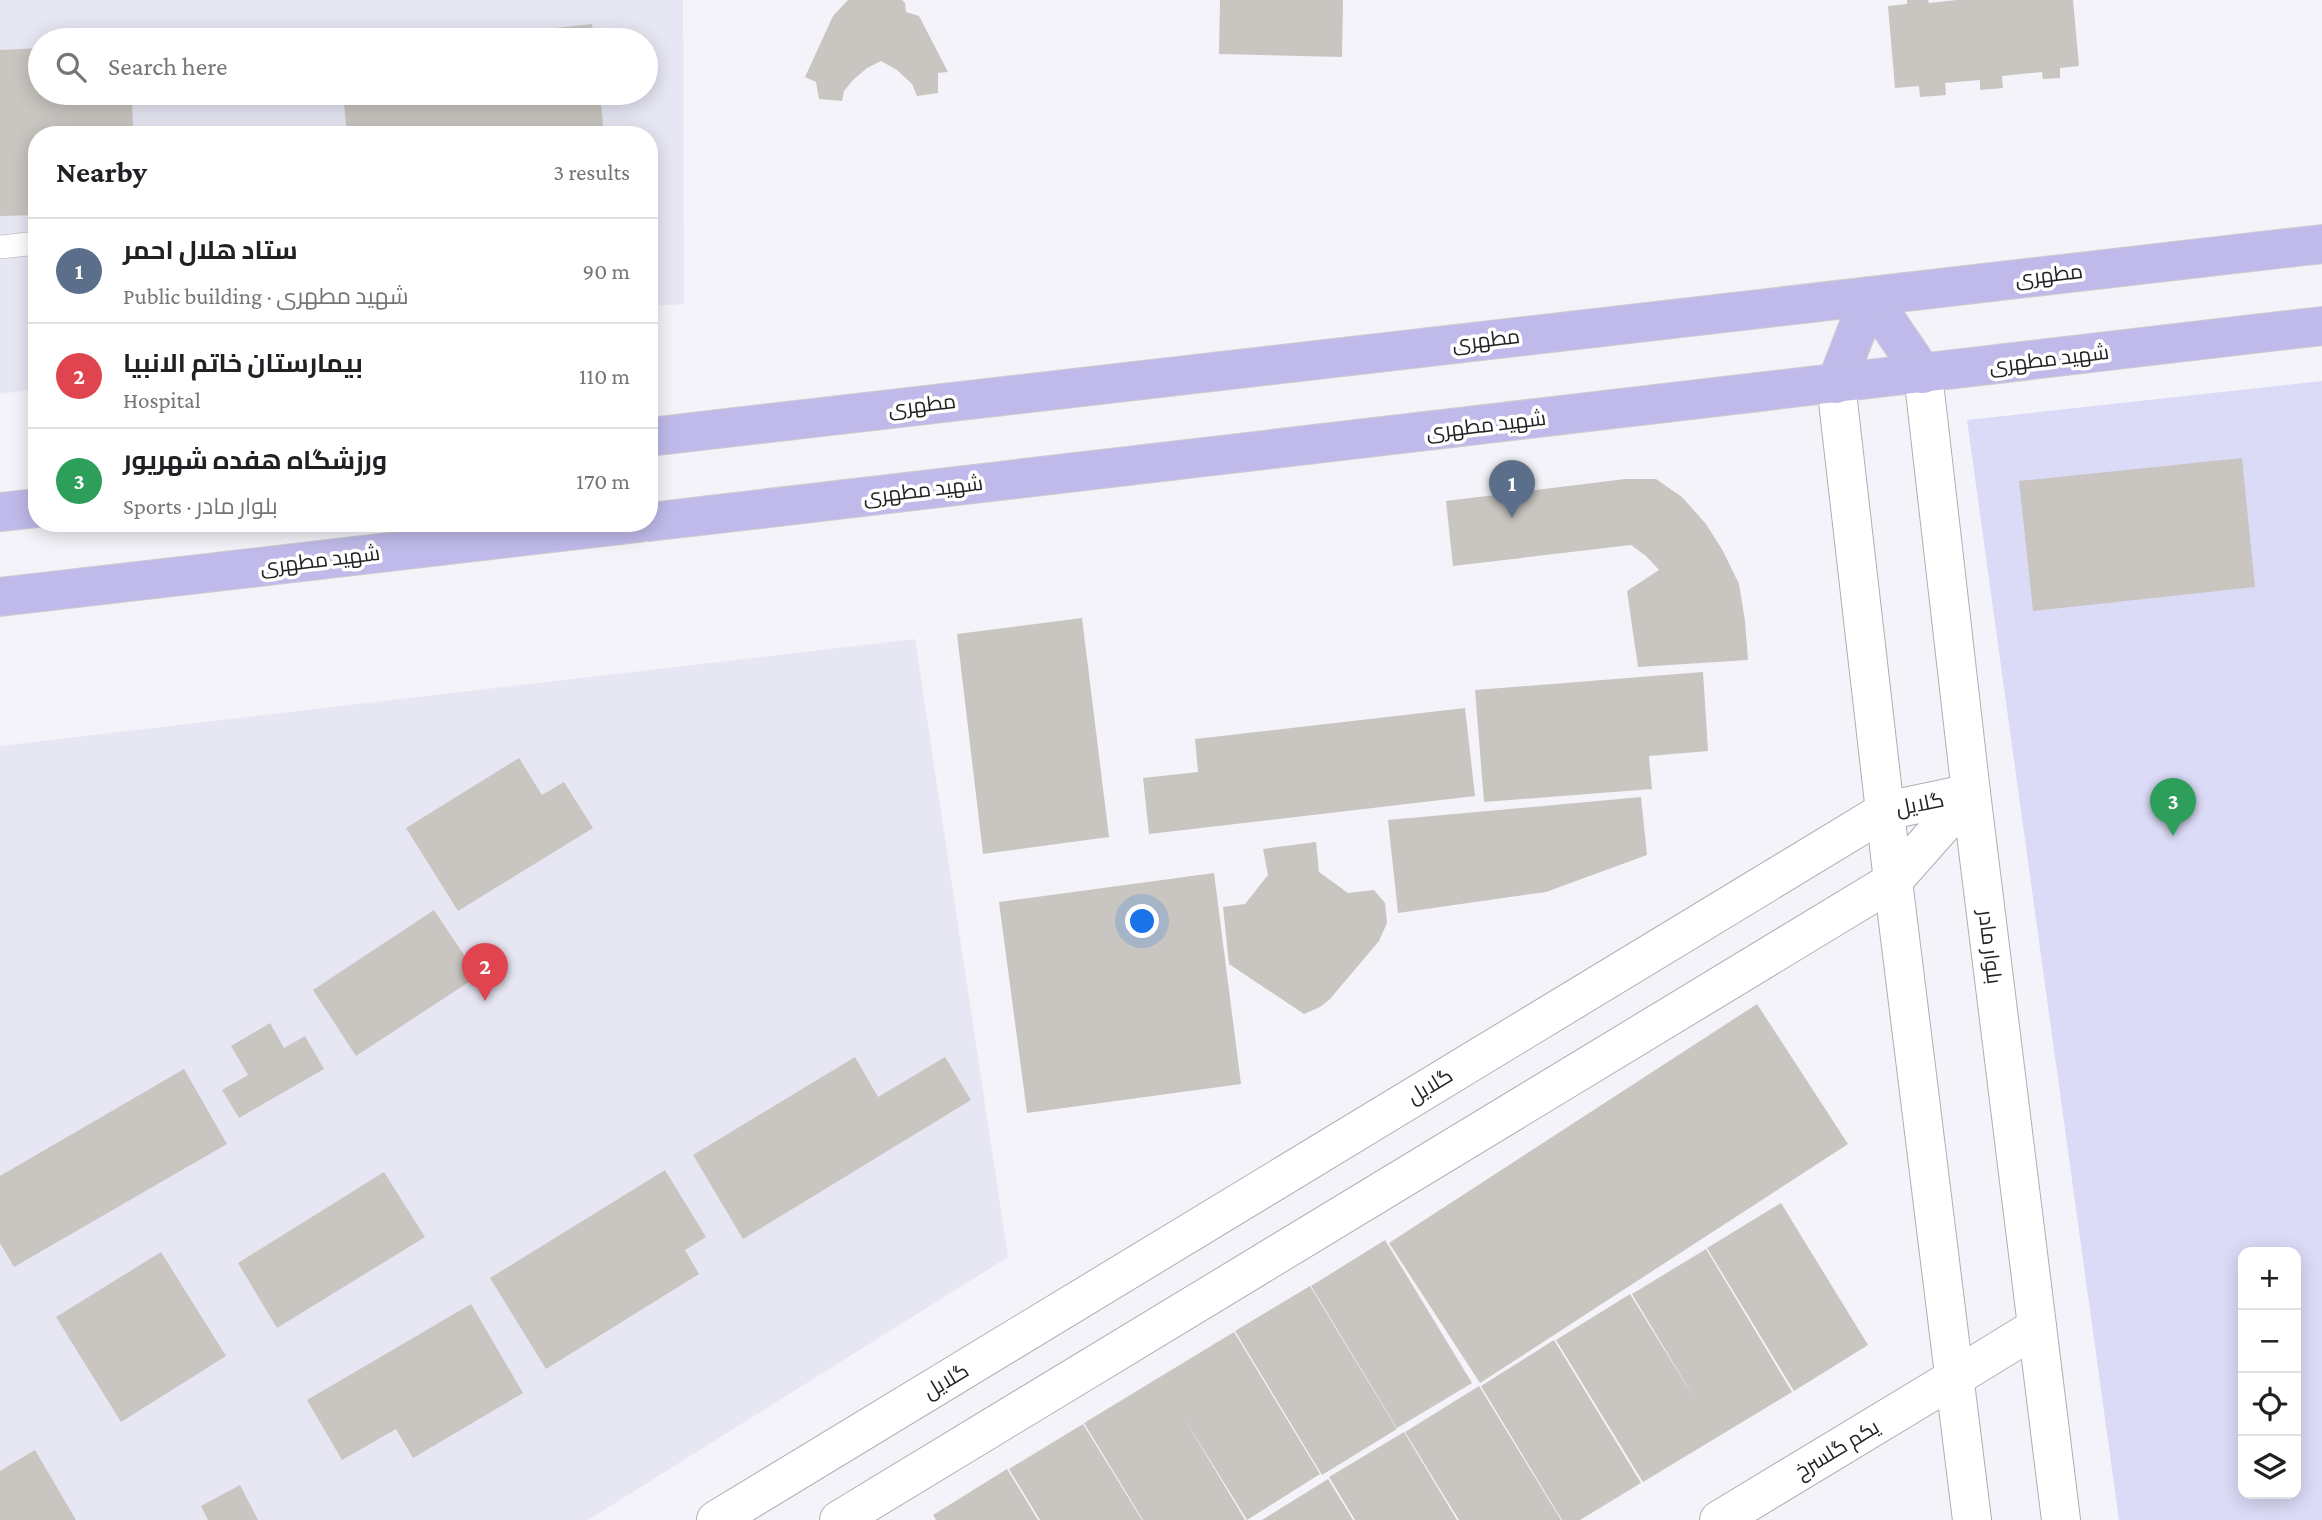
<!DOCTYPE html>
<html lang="en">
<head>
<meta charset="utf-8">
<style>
  body { margin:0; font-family:"Crimson Pro",Cairo,serif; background:#f2f2f2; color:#202124 }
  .controls { position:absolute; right:21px; bottom:21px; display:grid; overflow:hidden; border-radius:14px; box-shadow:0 4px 18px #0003 }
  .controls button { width:63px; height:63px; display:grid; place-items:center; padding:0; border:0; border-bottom:2px solid #e0e0e0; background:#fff; color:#202124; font:35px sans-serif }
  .you { position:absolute; left:1143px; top:922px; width:24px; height:24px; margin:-18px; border:5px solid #fff; border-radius:50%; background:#1a73e8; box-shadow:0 0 0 10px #1a73e833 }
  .badge { display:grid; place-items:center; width:46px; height:46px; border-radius:50%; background:#111827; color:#fff; font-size:23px; font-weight:700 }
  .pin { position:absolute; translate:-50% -58px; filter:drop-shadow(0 2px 4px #0008) }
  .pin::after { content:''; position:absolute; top:37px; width:24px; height:21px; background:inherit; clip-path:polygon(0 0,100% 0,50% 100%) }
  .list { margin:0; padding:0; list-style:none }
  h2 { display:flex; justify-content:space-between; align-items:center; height:91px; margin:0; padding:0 28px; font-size:30px }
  h2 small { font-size:23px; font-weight:400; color:#757577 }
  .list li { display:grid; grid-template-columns:46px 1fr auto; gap:21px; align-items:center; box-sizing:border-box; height:105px; padding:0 28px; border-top:2px solid #e0e0e0 }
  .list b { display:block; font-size:26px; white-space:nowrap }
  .list p { margin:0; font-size:23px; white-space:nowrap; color:#757577 }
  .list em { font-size:23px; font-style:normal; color:#757577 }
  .icon { flex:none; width:38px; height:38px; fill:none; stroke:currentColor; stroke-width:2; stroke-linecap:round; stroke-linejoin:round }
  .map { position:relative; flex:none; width:2322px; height:1520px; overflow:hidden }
  .search { position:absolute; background:#fff; box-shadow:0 4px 18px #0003; left:28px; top:28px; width:630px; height:77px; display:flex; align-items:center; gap:18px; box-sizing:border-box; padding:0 24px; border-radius:38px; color:#757577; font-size:26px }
  .panel { position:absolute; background:#fff; box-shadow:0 4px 18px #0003; left:28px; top:126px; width:630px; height:406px; border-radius:28px }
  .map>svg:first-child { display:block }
  .built { fill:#e7e7f4; fill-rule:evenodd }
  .green { fill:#dcdbf7; fill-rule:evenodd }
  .building { fill:#c9c5c0 }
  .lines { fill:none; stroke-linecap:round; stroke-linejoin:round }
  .service-casing { stroke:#aeaeb3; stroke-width:24 }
  .minor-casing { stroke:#aeaeb3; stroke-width:40 }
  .tertiary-casing { stroke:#aeaeb3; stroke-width:40 }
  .primary-casing { stroke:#cececf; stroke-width:40 }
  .service { stroke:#fff; stroke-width:23 }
  .minor { stroke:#fff; stroke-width:38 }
  .tertiary { stroke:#fff; stroke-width:38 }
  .primary { stroke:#bfbae9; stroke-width:38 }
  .labels { text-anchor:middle; stroke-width:7; stroke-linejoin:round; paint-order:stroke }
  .street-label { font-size:21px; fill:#222224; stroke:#fff }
</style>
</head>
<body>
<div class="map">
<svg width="2322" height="1520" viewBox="0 0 2322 1520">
  <rect width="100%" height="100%" fill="#f3f3f9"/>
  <!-- built -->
  <g class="built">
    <path d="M0,0H683L684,304L649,306V135H37V389L0,394ZM40,40H646V93H40Z"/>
    <polygon points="915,639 1008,1257 588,1520 0,1520 0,746"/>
  </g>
  <!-- green -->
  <path class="green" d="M2322,381V1520H2119L1967,420ZM2243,1252H2296V1494H2243Z"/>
  <!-- building -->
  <g class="building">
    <polygon points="848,0 902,0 905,3 906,12 919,16 948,72 938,73 938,93 917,96 912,84 897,70 881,61 867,68 852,81 844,91 842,101 819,99 816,82 805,77 833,16"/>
    <polygon points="1220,0 1343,0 1342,57 1219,54"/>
    <polygon points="1907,0 1928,0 1929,3 1957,0 2073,0 2079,66 2060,68 2060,78 2043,79 2042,72 2002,76 2003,88 1980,90 1980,80 1945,83 1946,95 1920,97 1919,86 1895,88 1888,6 1907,4"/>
    <polygon points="592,24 594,40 466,40 465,38"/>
    <polygon points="40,48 40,93 132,93 133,135 37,135 37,215 0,216 0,50"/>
    <polygon points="343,93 600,93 604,135 347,135"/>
    <polygon points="2242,458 2255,587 2033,611 2019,481"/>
    <polygon points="1625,479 1656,479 1682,497 1706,524 1723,551 1739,584 1745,621 1748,660 1638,667 1627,591 1659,570 1646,556 1631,545 1453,566 1446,501"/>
    <polygon points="1082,618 1109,837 983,854 957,634"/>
    <polygon points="1703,672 1708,751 1649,756 1652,789 1484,802 1475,690"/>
    <polygon points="1465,708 1475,796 1149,834 1143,778 1198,772 1195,739"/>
    <polygon points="519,758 542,795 564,782 593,828 458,911 406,828"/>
    <polygon points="1641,797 1647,855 1546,892 1398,913 1388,820"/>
    <polygon points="1316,842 1319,872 1348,893 1374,890 1385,903 1387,923 1379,941 1330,999 1320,1007 1304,1014 1229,964 1223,907 1245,904 1268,875 1263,849"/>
    <polygon points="1214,873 1241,1084 1027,1113 999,902"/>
    <polygon points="434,910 478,976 356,1056 313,990"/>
    <polygon points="1757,1004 1848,1144 1480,1383 1389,1243"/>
    <polygon points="270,1023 284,1048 305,1036 324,1069 239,1118 222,1090 248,1075 231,1046"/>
    <polygon points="855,1057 878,1097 945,1057 971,1100 743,1239 693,1155"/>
    <polygon points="184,1069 227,1144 14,1267 0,1243 0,1176"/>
    <polygon points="665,1170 706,1237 685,1250 699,1274 546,1369 490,1278"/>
    <polygon points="384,1172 425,1237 277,1328 238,1263"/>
    <polygon points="1781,1203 1868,1345 1794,1391 1707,1248"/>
    <polygon points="1385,1240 1472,1383 1397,1428 1311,1286"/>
    <polygon points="1706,1249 1792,1392 1643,1482 1556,1340 1630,1294 1696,1401 1632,1294"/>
    <polygon points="161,1252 226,1356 121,1422 56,1317"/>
    <polygon points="1310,1286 1397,1429 1322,1475 1235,1331"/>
    <polygon points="471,1304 523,1393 413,1458 396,1429 342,1460 307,1400"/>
    <polygon points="1234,1332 1320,1474 1247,1520 1181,1413 1245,1520 1143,1520 1084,1423"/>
    <polygon points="1554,1340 1641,1483 1580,1520 1562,1520 1481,1386"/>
    <polygon points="1479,1386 1561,1520 1459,1520 1405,1432"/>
    <polygon points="1083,1424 1142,1520 1040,1520 1009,1469"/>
    <polygon points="1404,1432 1457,1520 1355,1520 1329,1477"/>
    <polygon points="35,1450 76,1520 0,1520 0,1471"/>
    <polygon points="1007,1469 1038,1520 936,1520 933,1515"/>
    <polygon points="1328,1479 1353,1520 1262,1520"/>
    <polygon points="240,1485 258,1520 208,1520 201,1506"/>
  </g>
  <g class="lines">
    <!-- service casing -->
    <g class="service-casing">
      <polyline id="service" points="0,247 37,243"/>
    </g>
    <!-- minor casing -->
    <g class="minor-casing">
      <polyline id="minor" points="1719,1520 1954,1378"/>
    </g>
    <!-- tertiary casing -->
    <g class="tertiary-casing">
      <g id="tertiary">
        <polyline points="1923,374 1971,793 2061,1520"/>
        <polyline points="1836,384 1893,881 1972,1520"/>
        <polyline points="1954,1378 2037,1327"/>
        <polyline points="716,1520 1885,811 1971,793"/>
        <polyline points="839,1520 1893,881 1971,793"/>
      </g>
    </g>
    <!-- primary casing -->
    <g class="primary-casing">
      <g id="primary">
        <polyline points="1836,384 1870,296 1923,374"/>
        <polyline points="649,437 2322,244"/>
        <polyline points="0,512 37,508"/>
        <polyline points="649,522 2322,326"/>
        <polyline points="0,597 639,523"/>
      </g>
    </g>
    <!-- service -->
    <use href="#service" class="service"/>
    <!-- minor -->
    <use href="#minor" class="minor"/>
    <!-- tertiary -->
    <use href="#tertiary" class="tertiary"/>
    <!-- primary -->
    <use href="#primary" class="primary"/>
  </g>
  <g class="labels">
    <!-- street labels -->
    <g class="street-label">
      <text transform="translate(2049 275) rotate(-7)" y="7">مطهری</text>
      <text transform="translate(1486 340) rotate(-7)" y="7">مطهری</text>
      <text transform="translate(2049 359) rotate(-7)" y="7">شهید مطهری</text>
      <text transform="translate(922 405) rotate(-7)" y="7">مطهری</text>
      <text transform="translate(1486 425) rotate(-7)" y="7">شهید مطهری</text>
      <text transform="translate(923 490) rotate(-7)" y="7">شهید مطهری</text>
      <text transform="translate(320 560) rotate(-7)" y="7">شهید مطهری</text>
      <text transform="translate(1920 804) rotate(-11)" y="7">گلایل</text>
      <text transform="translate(1990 947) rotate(83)" y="7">بلوار مادر</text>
      <text transform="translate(1430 1086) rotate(-31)" y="7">گلایل</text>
      <text transform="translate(946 1381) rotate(-31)" y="7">گلایل</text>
      <text transform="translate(1837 1449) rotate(-31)" y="7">یکم گلسرخ</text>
    </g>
  </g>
</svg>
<div class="controls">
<button>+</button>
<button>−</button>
<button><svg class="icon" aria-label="locate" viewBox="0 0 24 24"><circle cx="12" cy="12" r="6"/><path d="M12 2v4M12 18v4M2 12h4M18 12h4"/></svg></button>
<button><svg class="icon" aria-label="layers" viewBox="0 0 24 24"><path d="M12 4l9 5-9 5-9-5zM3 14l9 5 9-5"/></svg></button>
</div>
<div class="you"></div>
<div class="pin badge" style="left:1512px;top:518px;background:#5c6f8a">1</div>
<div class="pin badge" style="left:485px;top:1001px;background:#e0444e">2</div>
<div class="pin badge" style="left:2173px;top:836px;background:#2e9e5b">3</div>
<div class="search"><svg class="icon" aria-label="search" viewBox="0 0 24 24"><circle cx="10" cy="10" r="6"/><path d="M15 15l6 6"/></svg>Search here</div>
<section class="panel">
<h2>Nearby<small>3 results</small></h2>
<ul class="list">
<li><span class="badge" style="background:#5c6f8a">1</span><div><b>ستاد هلال احمر</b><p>Public building · شهید مطهری</p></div><em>90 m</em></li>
<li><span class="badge" style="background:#e0444e">2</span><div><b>بیمارستان خاتم الانبیا</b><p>Hospital</p></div><em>110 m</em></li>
<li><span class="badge" style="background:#2e9e5b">3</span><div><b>ورزشگاه هفده شهریور</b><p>Sports · بلوار مادر</p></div><em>170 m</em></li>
</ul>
</section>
</div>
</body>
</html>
